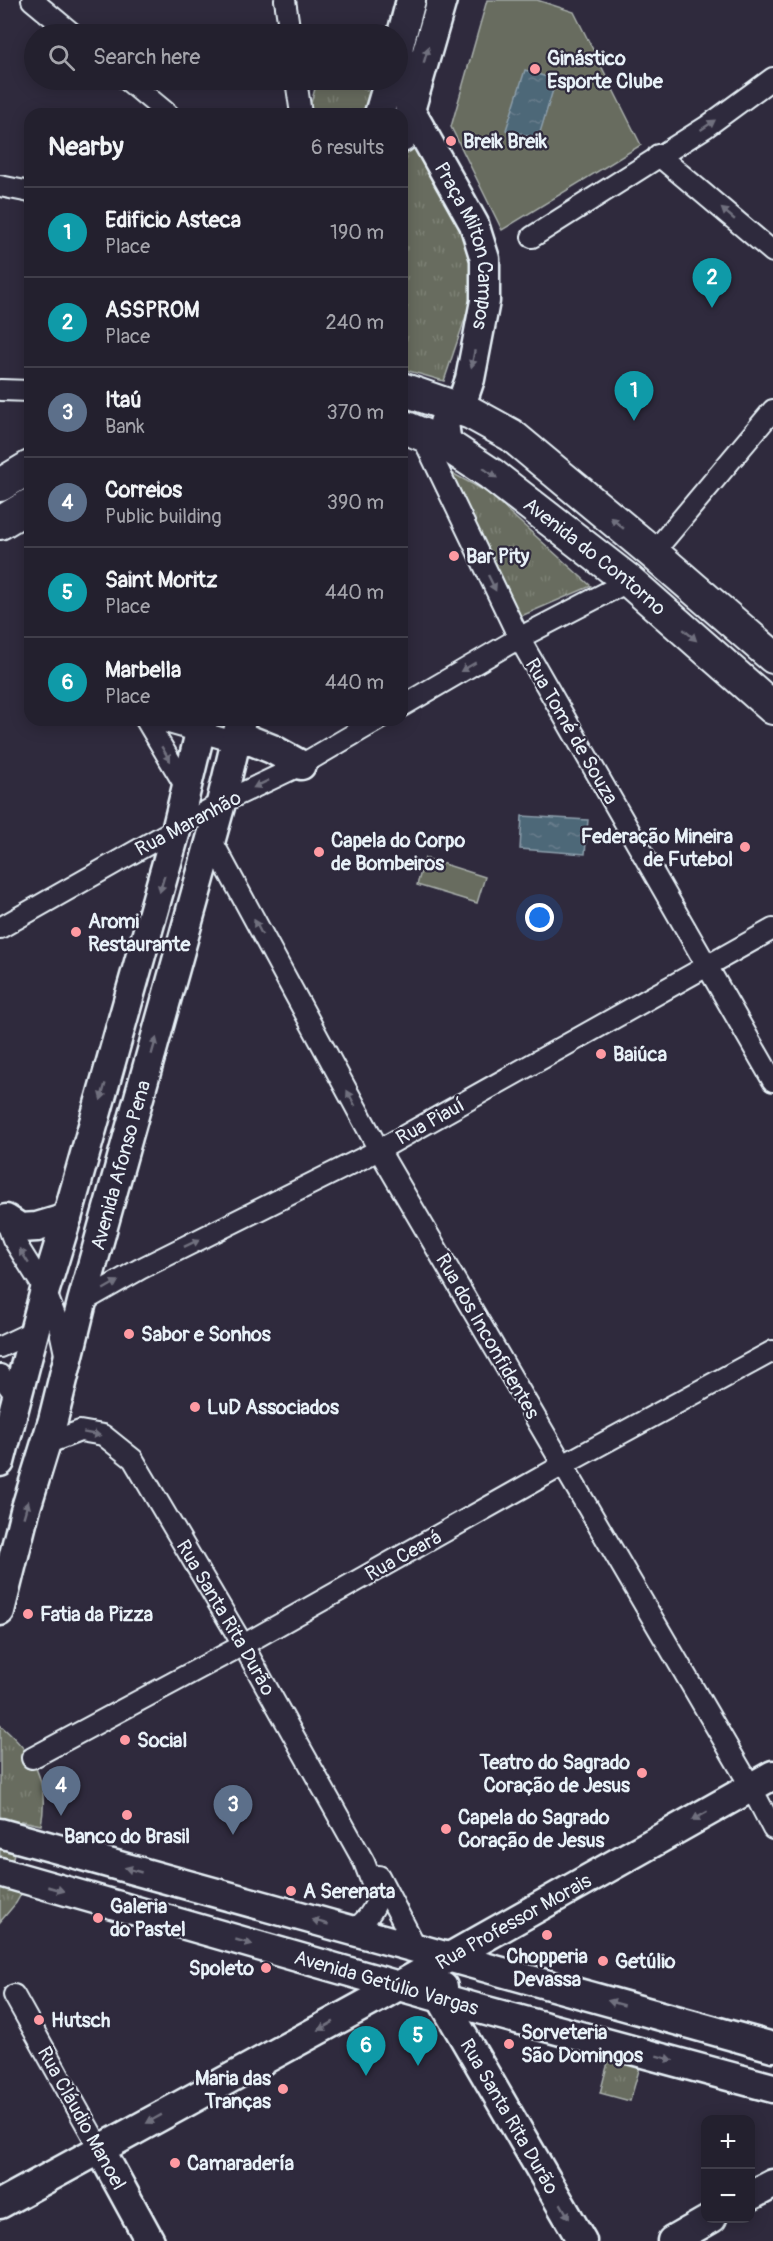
<!DOCTYPE html>
<html lang="en">
<head>
<meta charset="utf-8">
<style>
  body { margin:0; font-family:Pangolin,sans-serif; background:#2b2836; color:#f1f3f6 }
  .controls { position:absolute; right:18px; bottom:18px; display:grid; overflow:hidden; border-radius:12px; box-shadow:0 3px 15px #0003 }
  .controls button { width:54px; height:54px; display:grid; place-items:center; padding:0; border:0; border-bottom:2px solid #403e4a; background:#23202e; color:#f1f3f6; font:30px sans-serif }
  .you { position:absolute; left:540px; top:918px; width:21px; height:21px; margin:-15px; border:4px solid #fff; border-radius:50%; background:#1a73e8; box-shadow:0 0 0 9px #1a73e833 }
  .badge { display:grid; place-items:center; width:39px; height:39px; border-radius:50%; background:#ff9aa2; color:#fff; font-size:20px; font-weight:700 }
  .pin { position:absolute; translate:-50% -50px; filter:drop-shadow(0 2px 3px #0008) }
  .pin::after { content:''; position:absolute; top:32px; width:21px; height:18px; background:inherit; clip-path:polygon(0 0,100% 0,50% 100%) }
  .list { margin:0; padding:0; list-style:none }
  h2 { display:flex; justify-content:space-between; align-items:center; height:78px; margin:0; padding:0 24px; font-size:26px }
  h2 small { font-size:20px; font-weight:400; color:#a3a3aa }
  .list li { display:grid; grid-template-columns:39px 1fr auto; gap:18px; align-items:center; box-sizing:border-box; height:90px; padding:0 24px; border-top:2px solid #403e4a }
  .list b { display:block; font-size:22px; white-space:nowrap }
  .list p { margin:0; font-size:20px; white-space:nowrap; color:#a3a3aa }
  .list em { font-size:20px; font-style:normal; color:#a3a3aa }
  .icon { flex:none; width:33px; height:33px; fill:none; stroke:currentColor; stroke-width:2; stroke-linecap:round; stroke-linejoin:round }
  .map { position:relative; flex:none; width:773px; height:2241px; overflow:hidden }
  .search { position:absolute; background:#23202e; box-shadow:0 3px 15px #0003; left:24px; top:24px; width:384px; height:66px; display:flex; align-items:center; gap:15px; box-sizing:border-box; padding:0 21px; border-radius:33px; color:#a3a3aa; font-size:22px }
  .panel { position:absolute; background:#23202e; box-shadow:0 3px 15px #0003; left:24px; top:108px; width:384px; height:618px; border-radius:18px }
  .map>svg:first-child { display:block }
  .grass { fill:url(#grass-tufts); stroke:#a8aeab; stroke-width:1.5 }
  .garden { fill:#676c5e; stroke:#a8aeab; stroke-width:1.5 }
  .water { fill:url(#water-ripples); stroke:#8c9eab; stroke-width:1.5 }
  .lines { fill:none; stroke-linecap:round; stroke-linejoin:round }
  .street-casing { stroke:#e8f1f8; stroke-width:24 }
  .secondary-casing { stroke:#e8f1f8; stroke-width:33 }
  .primary-casing { stroke:#e8f1f8; stroke-width:36 }
  .street { stroke:#2f2a3d; stroke-width:20 }
  .secondary { stroke:#2f2a3d; stroke-width:28 }
  .primary { stroke:#2f2a3d; stroke-width:32 }
  .oneway { fill:#70707e }
  .poi-dot { fill:#ff9aa2; stroke:#2f2a3d; stroke-width:2 }
  .labels { text-anchor:middle; stroke-width:4.5; stroke-linejoin:round; paint-order:stroke }
  .poi-label { font-size:20px; font-weight:bold; fill:#e8f1f8; stroke:#2f2a3d; text-anchor:start }
  .street-label { font-size:20px; fill:#e8f1f8; stroke:#2f2a3d }
</style>
</head>
<body>
<div class="map">
<svg width="773" height="2241" viewBox="0 0 773 2241">
  <defs>
    <pattern id="grass-tufts" width="24" height="20" patternUnits="userSpaceOnUse" patternTransform="scale(1.5)"><rect width="24" height="20" fill="#676c5e"/><path d="M3 7l-1-3M5 7V3M7 7l1-3M15 17l-1-3M17 17v-4M19 17l1-3" fill="none" stroke="#7d8176"/></pattern>
    <pattern id="water-ripples" width="26" height="14" patternUnits="userSpaceOnUse" patternTransform="scale(1.5)"><rect width="26" height="14" fill="#4e6778"/><path d="M2 4q2-2 4 0t4 0M15 11q2-2 4 0t4 0" fill="none" stroke="#687d8c"/></pattern>
  </defs>
  <rect width="100%" height="100%" fill="#2f2a3d"/>
  <filter id="ink" filterUnits="userSpaceOnUse"><feTurbulence type="fractalNoise" baseFrequency=".0167" numOctaves="2"/><feDisplacementMap in="SourceGraphic" scale="12" xChannelSelector="R" yChannelSelector="G"/><feConvolveMatrix kernelMatrix="1 2 1 2 8 2 1 2 1" color-interpolation-filters="sRGB"/></filter>
  <g filter="url(#ink)">
    <!-- grass -->
    <g class="grass">
      <polygon points="398,80 473,257 473,295 444,381 402,369 402,114 308,114 316,85 354,85 375,93"/>
      <polygon points="441,467 487,492 591,586 519,617"/>
      <path d="M0,1725C33,1753 50,1780 41,1825L21,1821L12,1862L24,1889L16,1903L0,1922Z"/>
      <polygon points="611,2051 642,2060 630,2101 600,2093"/>
    </g>
    <!-- garden -->
    <g class="garden">
      <polygon points="487,0 537,0 574,12 641,145 502,230 451,127"/>
      <polygon points="425,858 485,877 477,903 417,885"/>
    </g>
    <!-- water -->
    <g class="water">
      <polygon points="525,70 556,80 538,139 506,130"/>
      <polygon points="522,816 588,820 585,854 520,849"/>
    </g>
    <g class="lines">
      <!-- street casing -->
      <g class="street-casing">
        <g id="street">
          <polyline points="32,0 73,34"/>
          <polyline points="285,0 290,34"/>
          <polyline points="127,80 168,114"/>
          <polyline points="296,80 301,114"/>
          <polyline points="658,155 773,252"/>
          <polyline points="0,186 30,192"/>
          <polyline points="532,237 706,127 773,78"/>
          <polyline points="0,390 30,391"/>
          <polyline points="422,436 519,638 773,1081"/>
          <polyline points="653,553 773,410"/>
          <polyline points="402,706 519,638 629,581"/>
          <polyline points="146,720 187,789"/>
          <polyline points="158,720 235,742"/>
          <polyline points="211,839 379,1150 751,1787 773,1829"/>
          <polyline points="0,928 221,803 301,765 378,720"/>
          <polyline points="5,1218 13,1239 45,1290 59,1326 65,1354"/>
          <polyline points="82,1302 140,1269 379,1150 773,929"/>
          <polyline points="0,1347 36,1330"/>
          <polyline points="0,1375 17,1397"/>
          <path id="s1" d="M46,1444L80,1431L103,1435L133,1459L243,1645L364,1862L372,1883L379,1896C373,1912 366,1921 352,1931"/>
          <polyline points="32,1758 243,1645 563,1465 773,1351"/>
          <polyline points="379,1876 417,1949"/>
          <polyline points="14,1995 100,2149"/>
        </g>
      </g>
      <!-- secondary casing -->
      <g class="secondary-casing">
        <g id="secondary">
          <path id="s2" d="M398,48L410,110L474,224L485,259V301L470,379L460,408L446,418L444,423L447,445"/>
          <polyline points="398,49 411,0"/>
          <polyline points="379,114 389,80"/>
          <polyline points="402,138 442,0"/>
          <polyline points="237,735 272,749 301,765"/>
          <polyline points="6,1219 20,1228 37,1227 67,1218"/>
          <polyline points="0,1462 45,1290 67,1218 177,827 203,720"/>
          <path id="s3" d="M0,1611L25,1511L53,1420L82,1302L221,803L241,720"/>
          <polyline points="0,1833 773,2047"/>
          <path id="s4" d="M0,1872L483,2010L773,2088"/>
          <path id="s5" d="M443,1987L441,1998L582,2241"/>
          <polyline points="100,2149 150,2241"/>
          <polyline points="750,2196 773,2184"/>
          <path id="s6" d="M0,2204L377,1998L773,1775"/>
          <polyline points="672,2241 712,2218"/>
        </g>
      </g>
      <!-- primary casing -->
      <g class="primary-casing">
        <g id="primary">
          <polyline points="402,389 471,413 511,435 653,553 773,657"/>
          <path id="s7" d="M402,426L447,445L491,474L629,581L773,708"/>
          <polyline points="0,485 30,467"/>
          <polyline points="0,523 30,505"/>
        </g>
      </g>
      <!-- street -->
      <use href="#street" class="street"/>
      <!-- secondary -->
      <use href="#secondary" class="secondary"/>
      <!-- primary -->
      <use href="#primary" class="primary"/>
    </g>
    <!-- one-way arrows -->
    <defs><path id="oneway-solid" d="M-6-.8H1V-3.2L6.5 0L1 3.2V.8H-6Z" transform="scale(1.5)"/></defs>
    <g class="oneway">
      <use href="#oneway-solid" transform="translate(426 55) rotate(-74)"/>
      <use href="#oneway-solid" transform="translate(708 125) rotate(-34)"/>
      <use href="#oneway-solid" transform="translate(728 214) rotate(-140)"/>
      <use href="#oneway-solid" transform="translate(473 359) rotate(101)"/>
      <use href="#oneway-solid" transform="translate(490 473) rotate(35)"/>
      <use href="#oneway-solid" transform="translate(617 523) rotate(-140)"/>
      <use href="#oneway-solid" transform="translate(492 583) rotate(64)"/>
      <use href="#oneway-solid" transform="translate(690 635) rotate(41)"/>
      <use href="#oneway-solid" transform="translate(468 667) rotate(150)"/>
      <use href="#oneway-solid" transform="translate(166 754) rotate(59)"/>
      <use href="#oneway-solid" transform="translate(261 784) rotate(154)"/>
      <use href="#oneway-solid" transform="translate(162 884) rotate(106)"/>
      <use href="#oneway-solid" transform="translate(258 927) rotate(-118)"/>
      <use href="#oneway-solid" transform="translate(154 1046) rotate(-74)"/>
      <use href="#oneway-solid" transform="translate(103 1092) rotate(106)"/>
      <use href="#oneway-solid" transform="translate(351 1098) rotate(-118)"/>
      <use href="#oneway-solid" transform="translate(192 1243) rotate(-26)"/>
      <use href="#oneway-solid" transform="translate(24 1256) rotate(-122)"/>
      <use href="#oneway-solid" transform="translate(111 1285) rotate(-30)"/>
      <use href="#oneway-solid" transform="translate(92 1434) rotate(10)"/>
      <use href="#oneway-solid" transform="translate(26 1509) rotate(-74)"/>
      <use href="#oneway-solid" transform="translate(700 1816) rotate(151)"/>
      <use href="#oneway-solid" transform="translate(133 1870) rotate(-164)"/>
      <use href="#oneway-solid" transform="translate(56 1889) rotate(16)"/>
      <use href="#oneway-solid" transform="translate(320 1922) rotate(-164)"/>
      <use href="#oneway-solid" transform="translate(244 1942) rotate(16)"/>
      <use href="#oneway-solid" transform="translate(616 2003) rotate(-164)"/>
      <use href="#oneway-solid" transform="translate(326 2026) rotate(151)"/>
      <use href="#oneway-solid" transform="translate(665 2058) rotate(15)"/>
      <use href="#oneway-solid" transform="translate(154 2119) rotate(151)"/>
      <use href="#oneway-solid" transform="translate(565 2211) rotate(60)"/>
    </g>
  </g>
  <!-- markers -->
  <g class="poi-dot">
    <circle cx="535" cy="69" r="6"/>
    <circle cx="451" cy="141" r="6"/>
    <circle cx="454" cy="556" r="6"/>
    <circle cx="745" cy="847" r="6"/>
    <circle cx="319" cy="852" r="6"/>
    <circle cx="76" cy="932" r="6"/>
    <circle cx="601" cy="1054" r="6"/>
    <circle cx="129" cy="1334" r="6"/>
    <circle cx="195" cy="1407" r="6"/>
    <circle cx="28" cy="1614" r="6"/>
    <circle cx="125" cy="1740" r="6"/>
    <circle cx="642" cy="1773" r="6"/>
    <circle cx="127" cy="1815" r="6"/>
    <circle cx="446" cy="1829" r="6"/>
    <circle cx="291" cy="1891" r="6"/>
    <circle cx="98" cy="1918" r="6"/>
    <circle cx="547" cy="1935" r="6"/>
    <circle cx="603" cy="1961" r="6"/>
    <circle cx="266" cy="1968" r="6"/>
    <circle cx="39" cy="2020" r="6"/>
    <circle cx="509" cy="2044" r="6"/>
    <circle cx="283" cy="2089" r="6"/>
    <circle cx="175" cy="2163" r="6"/>
  </g>
  <g class="labels">
    <!-- poi labels -->
    <g class="poi-label">
      <text x="547" y="65">Ginástico<tspan x="547" dy="23">Esporte Clube</tspan></text>
      <text x="463" y="148">Breik Breik</text>
      <text x="466" y="563">Bar Pity</text>
      <text x="733" y="843" text-anchor="end">Federação Mineira<tspan x="733" dy="23">de Futebol</tspan></text>
      <text x="331" y="847">Capela do Corpo<tspan x="331" dy="23">de Bombeiros</tspan></text>
      <text x="88" y="928">Aromi<tspan x="88" dy="23">Restaurante</tspan></text>
      <text x="613" y="1061">Baiúca</text>
      <text x="141" y="1341">Sabor e Sonhos</text>
      <text x="207" y="1414">LuD Associados</text>
      <text x="40" y="1621">Fatia da Pizza</text>
      <text x="137" y="1747">Social</text>
      <text x="630" y="1769" text-anchor="end">Teatro do Sagrado<tspan x="630" dy="23">Coração de Jesus</tspan></text>
      <text x="458" y="1824">Capela do Sagrado<tspan x="458" dy="23">Coração de Jesus</tspan></text>
      <text x="127" y="1843" text-anchor="middle">Banco do Brasil</text>
      <text x="303" y="1898">A Serenata</text>
      <text x="110" y="1913">Galeria<tspan x="110" dy="23">do Pastel</tspan></text>
      <text x="547" y="1963" text-anchor="middle">Chopperia<tspan x="547" dy="23">Devassa</tspan></text>
      <text x="615" y="1968">Getúlio</text>
      <text x="254" y="1975" text-anchor="end">Spoleto</text>
      <text x="51" y="2027">Hutsch</text>
      <text x="521" y="2039">Sorveteria<tspan x="521" dy="23">São Domingos</tspan></text>
      <text x="271" y="2085" text-anchor="end">Maria das<tspan x="271" dy="23">Tranças</tspan></text>
      <text x="187" y="2170">Camaradería</text>
    </g>
    <!-- street labels -->
    <g class="street-label">
      <text dy="7" stroke="none"><textPath href="#s2" startOffset="213">Praça Milton Campos</textPath></text>
      <text dy="7" stroke="none"><textPath href="#s7" startOffset="234">Avenida do Contorno</textPath></text>
      <text transform="translate(572 731) rotate(60)" y="7">Rua Tomé de Souza</text>
      <text transform="translate(188 823) rotate(-28)" y="7">Rua Maranhão</text>
      <text transform="translate(430 1121) rotate(-29)" y="7">Rua Piauí</text>
      <text dy="7" stroke="none"><textPath href="#s3" startOffset="462">Avenida Afonso Pena</textPath></text>
      <text transform="translate(488 1336) rotate(60)" y="7">Rua dos Inconfidentes</text>
      <text transform="translate(403 1555) rotate(-29)" y="7">Rua Ceará</text>
      <text dy="7" stroke="none"><textPath href="#s1" startOffset="282">Rua Santa Rita Durão</textPath></text>
      <text dy="7" stroke="none"><textPath href="#s6" startOffset="586">Rua Professor Morais</textPath></text>
      <text dy="7" stroke="none"><textPath href="#s4" startOffset="402">Avenida Getúlio Vargas</textPath></text>
      <text dy="7" stroke="none"><textPath href="#s5" startOffset="148">Rua Santa Rita Durão</textPath></text>
      <text transform="translate(82 2118) rotate(61)" y="7">Rua Cláudio Manoel</text>
    </g>
  </g>
</svg>
<div class="controls">
<button>+</button>
<button>−</button>
</div>
<div class="you"></div>
<div class="pin badge" style="left:634px;top:421px;background:#0f9aa8">1</div>
<div class="pin badge" style="left:712px;top:308px;background:#0f9aa8">2</div>
<div class="pin badge" style="left:233px;top:1835px;background:#5c6f8a">3</div>
<div class="pin badge" style="left:61px;top:1816px;background:#5c6f8a">4</div>
<div class="pin badge" style="left:418px;top:2066px;background:#0f9aa8">5</div>
<div class="pin badge" style="left:366px;top:2076px;background:#0f9aa8">6</div>
<div class="search"><svg class="icon" aria-label="search" viewBox="0 0 24 24"><circle cx="10" cy="10" r="6"/><path d="M15 15l6 6"/></svg>Search here</div>
<section class="panel">
<h2>Nearby<small>6 results</small></h2>
<ul class="list">
<li><span class="badge" style="background:#0f9aa8">1</span><div><b>Edificio Asteca</b><p>Place</p></div><em>190 m</em></li>
<li><span class="badge" style="background:#0f9aa8">2</span><div><b>ASSPROM</b><p>Place</p></div><em>240 m</em></li>
<li><span class="badge" style="background:#5c6f8a">3</span><div><b>Itaú</b><p>Bank</p></div><em>370 m</em></li>
<li><span class="badge" style="background:#5c6f8a">4</span><div><b>Correios</b><p>Public building</p></div><em>390 m</em></li>
<li><span class="badge" style="background:#0f9aa8">5</span><div><b>Saint Moritz</b><p>Place</p></div><em>440 m</em></li>
<li><span class="badge" style="background:#0f9aa8">6</span><div><b>Marbella</b><p>Place</p></div><em>440 m</em></li>
</ul>
</section>
</div>
</body>
</html>
